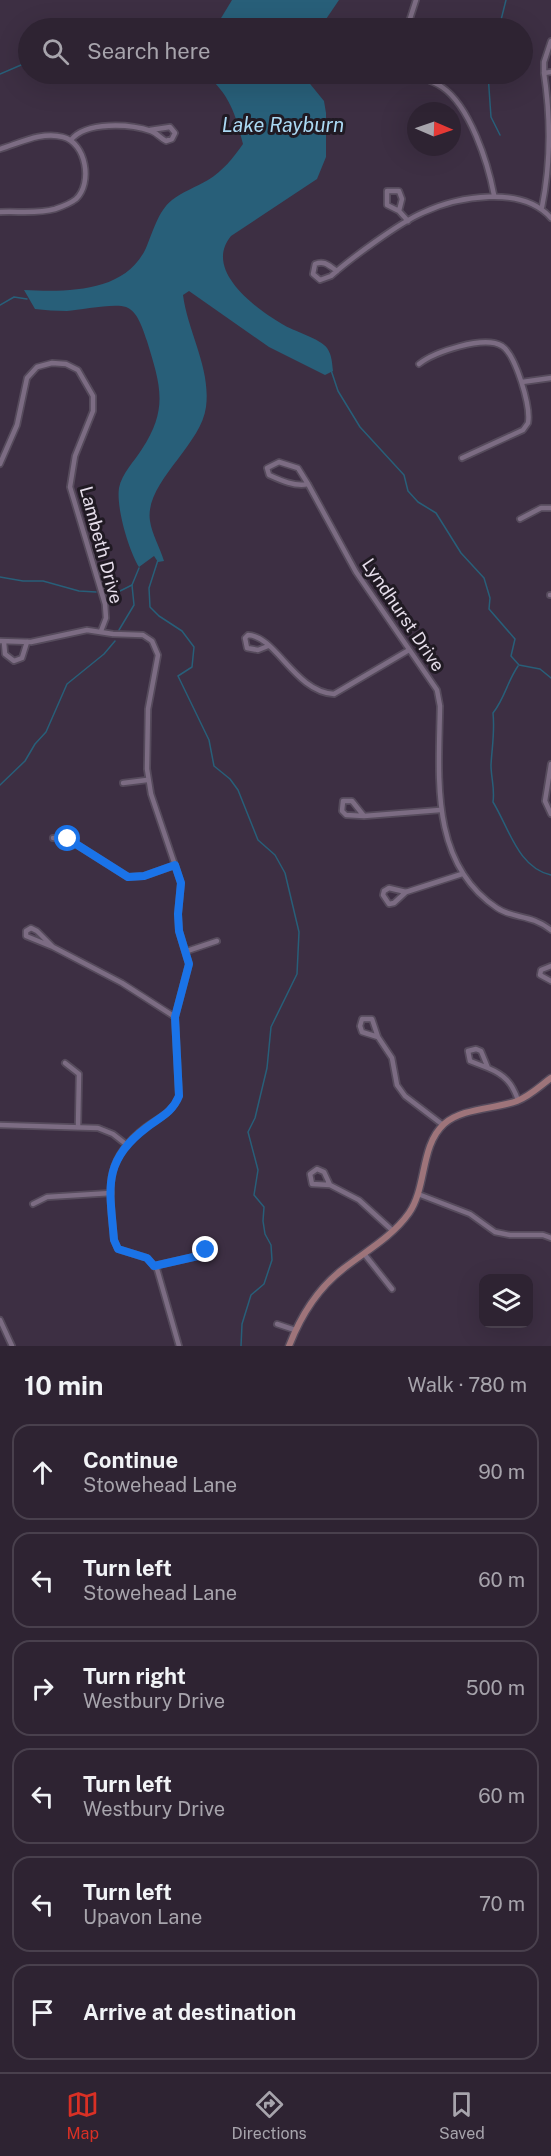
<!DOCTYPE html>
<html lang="en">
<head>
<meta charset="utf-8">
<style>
  body { margin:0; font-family:"Public Sans",sans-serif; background:#3a2f3e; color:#f1f3f6 }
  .controls { position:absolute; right:18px; bottom:18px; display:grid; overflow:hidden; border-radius:12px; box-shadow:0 6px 24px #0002 }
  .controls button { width:54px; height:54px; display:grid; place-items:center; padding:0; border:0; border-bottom:2px solid #49404d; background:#2e2332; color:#f1f3f6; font:30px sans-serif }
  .compass { position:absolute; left:407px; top:102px; width:54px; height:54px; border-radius:50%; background:#2e2332; box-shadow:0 6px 24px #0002; rotate:92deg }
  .stop { position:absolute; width:18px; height:18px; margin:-14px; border:4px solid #1a73e8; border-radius:50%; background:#fff }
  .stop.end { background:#1a73e8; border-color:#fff; box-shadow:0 2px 6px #0008 }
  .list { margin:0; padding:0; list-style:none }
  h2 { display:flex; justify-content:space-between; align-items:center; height:78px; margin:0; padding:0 24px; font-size:26px }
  h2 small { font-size:20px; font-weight:400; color:#a7a4ac }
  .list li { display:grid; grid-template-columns:39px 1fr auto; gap:18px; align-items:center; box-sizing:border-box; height:96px; margin:0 12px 12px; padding:0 12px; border:2px solid #49404d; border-radius:18px }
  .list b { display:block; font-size:22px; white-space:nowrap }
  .list p { margin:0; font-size:20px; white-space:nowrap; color:#a7a4ac }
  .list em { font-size:20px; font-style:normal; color:#a7a4ac }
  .icon { flex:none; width:33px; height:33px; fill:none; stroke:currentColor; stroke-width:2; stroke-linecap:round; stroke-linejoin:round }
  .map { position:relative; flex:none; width:551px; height:1346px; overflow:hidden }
  .search { position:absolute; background:#2e2332; box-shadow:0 6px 24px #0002; left:18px; right:18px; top:18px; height:66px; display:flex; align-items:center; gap:15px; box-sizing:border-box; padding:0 21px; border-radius:33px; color:#a7a4ac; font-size:22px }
  .sheet { height:726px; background:#2e2332 }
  nav { display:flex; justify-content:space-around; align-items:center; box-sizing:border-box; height:84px; border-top:2px solid #49404d; background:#2e2332; font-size:16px; color:#a7a4ac }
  nav a { display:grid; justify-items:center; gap:3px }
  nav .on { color:#d93025 }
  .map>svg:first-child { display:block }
  .water { fill:#285f79 }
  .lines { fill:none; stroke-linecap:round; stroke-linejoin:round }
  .stream { stroke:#285f79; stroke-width:1.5 }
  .street-casing { stroke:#564b5c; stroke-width:8 }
  .secondary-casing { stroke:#564b5c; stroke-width:9 }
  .street { stroke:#7c6c83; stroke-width:4.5 }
  .secondary { stroke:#9e747a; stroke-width:6 }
  .route { stroke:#1a73e8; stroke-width:8 }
  .labels { text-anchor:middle; stroke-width:6; stroke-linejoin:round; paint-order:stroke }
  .street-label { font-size:18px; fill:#e6deeb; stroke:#201a23 }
  .water-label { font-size:20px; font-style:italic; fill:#abd9f3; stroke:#201a23 }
</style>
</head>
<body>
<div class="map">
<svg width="551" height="1346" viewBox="0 0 551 1346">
  <rect width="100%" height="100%" fill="#3d2f43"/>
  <!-- water -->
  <g class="water">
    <polygon points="232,0 339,0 320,28 215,28"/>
    <path d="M205,74H302L324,101L326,113V157L317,179L231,236C203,270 255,308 282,324C293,331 321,339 327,348C332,355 332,363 333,371L325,375L269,347L189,291L183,295C188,333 211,368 206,407C201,446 144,483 150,521C152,534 160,548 164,561L158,562L154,556L139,567C129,551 116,508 119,488C122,473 134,462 142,449C169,408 160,384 147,341C143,330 138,311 126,307C114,303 81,310 67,311C56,311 45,310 35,309L24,290C67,292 125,293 146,248C153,232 158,211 172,200C182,192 196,187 208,180C223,171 233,158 243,144C236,115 229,93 205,74Z"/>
  </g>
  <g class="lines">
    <!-- stream -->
    <g class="stream">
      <polyline points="499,28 506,0"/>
      <polyline points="0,74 28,62"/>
      <polyline points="488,74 491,117 500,135"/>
      <polyline points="0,305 14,297 27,299"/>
      <polyline points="331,370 338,391 360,427 404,475 408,491 418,502 436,513 461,553 484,578 490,598 489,609 515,639 511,656 519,665 540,669 551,678"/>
      <polyline points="158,560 149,588 150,607 159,616 182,631 194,647 192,667 178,676 209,740 214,766 230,779 238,790 258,840 275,855 285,873 299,932 297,974 271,1027 267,1068 255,1118 248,1132 258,1170 254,1195 264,1207 263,1221 265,1234 271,1245 272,1260 264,1284 251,1295 242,1324 241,1346"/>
      <polyline points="0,577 23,581 43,581 79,591 96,592"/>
      <polyline points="105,591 120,591 132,585"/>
      <polyline points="119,630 134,605 132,585 139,568"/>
      <path d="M518,666C507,682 505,698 493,713C495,731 492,747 491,765C491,778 495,788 493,802C509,828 518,868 551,875"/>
      <polyline points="0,785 25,761 35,744 46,732 67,684 104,654 115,641"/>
    </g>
    <!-- street casing -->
    <g class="street-casing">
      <g id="street">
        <polyline points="407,28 416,0"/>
        <polyline points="551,41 544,62 544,73 551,72"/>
        <path d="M412,74C421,78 434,81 442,87C470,106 488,163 494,195"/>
        <path d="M71,140C86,121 130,124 151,131C157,133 160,138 166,141L172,139L175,133L170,127L150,130"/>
        <path d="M0,149C20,143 42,131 63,137C86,143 93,183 76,199C71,203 61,207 55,209C38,214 18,211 0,212"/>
        <path d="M542,207C551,162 551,119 544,73"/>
        <polyline points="399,211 387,205 387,191 399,191 402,199 399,211 408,221"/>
        <path d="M337,271C329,266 325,260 315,264L313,274L320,280L331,276C350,259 399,223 422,213C458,196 522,185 551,218"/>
        <path d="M419,364C434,352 484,335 502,346C516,355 531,407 528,423L523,430L462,458"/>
        <polyline points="522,382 551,378"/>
        <polyline points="0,464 17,425 27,378 37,367 52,363 66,364 78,370 93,396 93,411 75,456 70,487 105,604 106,618 101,631"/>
        <path d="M308,484L298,468L279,462L267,468L269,475C280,480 295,487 308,484L356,572L437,690L440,706C439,776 429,863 497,908C513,919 531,914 551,930"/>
        <polyline points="520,519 541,508 551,508"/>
        <polyline points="550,595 551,595"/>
        <path d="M0,641L31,642L87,630L113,634L143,635L152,641L158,655L148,709L147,769L151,794L181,883L178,914L179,931L189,964L175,1017L179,1096C172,1113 160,1117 146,1127C101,1161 110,1190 114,1240L118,1249L147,1258L157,1269L179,1346"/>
        <polyline points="4,642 5,654 14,661 22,658 27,642"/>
        <path d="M268,646L258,650L247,648L245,638L248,635C276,636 295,692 334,694L409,650"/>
        <polyline points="551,764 545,801 551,814"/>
        <polyline points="123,783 147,780"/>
        <polyline points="364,816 346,815 342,811 343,801 352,801 364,816 440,810"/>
        <polyline points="53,838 68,839 128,877 144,876 175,865"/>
        <polyline points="406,892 394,903 389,904 383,895 384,891 389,888 406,892 462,874"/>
        <polyline points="53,947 26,936 26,931 31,928 37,931 53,947 122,983 175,1017"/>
        <polyline points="187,951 217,941"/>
        <polyline points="551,966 541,970 540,975 551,981"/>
        <polyline points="378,1037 362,1032 360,1026 362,1019 372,1019 378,1037 392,1058 397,1085 405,1096 443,1125"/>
        <polyline points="65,1063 79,1074 78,1127"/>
        <path d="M488,1068L470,1061L468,1051L476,1049L481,1051L488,1068C505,1075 512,1083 518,1100"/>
        <polyline points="0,1125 98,1128 113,1134 127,1145"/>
        <polyline points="330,1185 312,1184 310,1174 317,1169 324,1172 330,1185 359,1200 393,1231"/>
        <polyline points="418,1194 470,1214 495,1232 510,1235 543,1235 551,1238"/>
        <polyline points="33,1204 47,1197 111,1193"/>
        <polyline points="365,1255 392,1289"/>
        <polyline points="154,1266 198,1256 206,1250"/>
        <polyline points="0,1320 12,1346"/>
        <polyline points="277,1324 295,1330"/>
      </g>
    </g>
    <!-- secondary casing -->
    <g class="secondary-casing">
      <path id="secondary" d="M289,1346C301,1315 317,1289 343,1269C366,1251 392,1237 409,1213C427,1187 420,1146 444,1124C462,1108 495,1109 517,1101C530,1096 540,1086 551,1078"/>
    </g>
    <!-- street -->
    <use href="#street" class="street"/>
    <!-- secondary -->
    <use href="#secondary" class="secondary"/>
  </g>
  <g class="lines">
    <!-- route -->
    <path class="route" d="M68,839L128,877L144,876L175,865L181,883L178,914L179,931L189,964L175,1017L179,1096C172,1113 160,1117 146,1128C101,1162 110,1190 114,1240L118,1249L147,1258L154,1266L198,1256L206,1250"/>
  </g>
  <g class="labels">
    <!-- street labels -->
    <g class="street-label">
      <text transform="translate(101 545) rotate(75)" y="6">Lambeth Drive</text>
      <text transform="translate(403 615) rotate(56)" y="6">Lyndhurst Drive</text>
    </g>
    <!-- water labels -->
    <g class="water-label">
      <text x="283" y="132">Lake Rayburn</text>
    </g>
  </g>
</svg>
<div class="controls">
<button><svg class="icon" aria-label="layers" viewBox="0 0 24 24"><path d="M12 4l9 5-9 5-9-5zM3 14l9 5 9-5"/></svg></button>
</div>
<svg class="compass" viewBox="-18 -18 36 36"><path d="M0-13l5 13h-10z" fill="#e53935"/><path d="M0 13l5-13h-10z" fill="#a7a4ac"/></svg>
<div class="stop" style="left:68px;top:839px"></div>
<div class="stop end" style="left:206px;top:1250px"></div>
<div class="search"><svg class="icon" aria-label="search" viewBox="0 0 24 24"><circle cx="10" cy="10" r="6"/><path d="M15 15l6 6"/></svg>Search here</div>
</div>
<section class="sheet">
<h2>10 min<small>Walk · 780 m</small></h2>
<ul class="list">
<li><svg class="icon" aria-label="ahead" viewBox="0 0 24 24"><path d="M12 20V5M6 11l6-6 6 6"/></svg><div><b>Continue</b><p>Stowehead Lane</p></div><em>90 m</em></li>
<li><svg class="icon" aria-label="left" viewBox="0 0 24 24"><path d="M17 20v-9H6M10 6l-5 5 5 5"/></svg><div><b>Turn left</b><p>Stowehead Lane</p></div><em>60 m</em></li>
<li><svg class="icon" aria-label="right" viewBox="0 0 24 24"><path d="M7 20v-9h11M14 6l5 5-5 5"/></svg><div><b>Turn right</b><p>Westbury Drive</p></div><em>500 m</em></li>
<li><svg class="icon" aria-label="left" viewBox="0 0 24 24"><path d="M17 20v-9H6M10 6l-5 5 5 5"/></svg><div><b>Turn left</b><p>Westbury Drive</p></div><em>60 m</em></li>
<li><svg class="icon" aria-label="left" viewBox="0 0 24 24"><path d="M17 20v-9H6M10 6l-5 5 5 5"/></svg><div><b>Turn left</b><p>Upavon Lane</p></div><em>70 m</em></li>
<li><svg class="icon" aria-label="arrive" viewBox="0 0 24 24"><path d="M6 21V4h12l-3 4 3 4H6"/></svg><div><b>Arrive at destination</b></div></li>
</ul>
</section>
<nav>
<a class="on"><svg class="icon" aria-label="map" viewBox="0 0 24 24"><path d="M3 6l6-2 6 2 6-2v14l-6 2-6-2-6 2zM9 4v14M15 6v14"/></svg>Map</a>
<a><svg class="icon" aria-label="directions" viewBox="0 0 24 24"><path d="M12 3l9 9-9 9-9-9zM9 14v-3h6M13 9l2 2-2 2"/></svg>Directions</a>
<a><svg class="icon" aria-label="saved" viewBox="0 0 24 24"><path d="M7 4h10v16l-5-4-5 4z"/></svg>Saved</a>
</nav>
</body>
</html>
